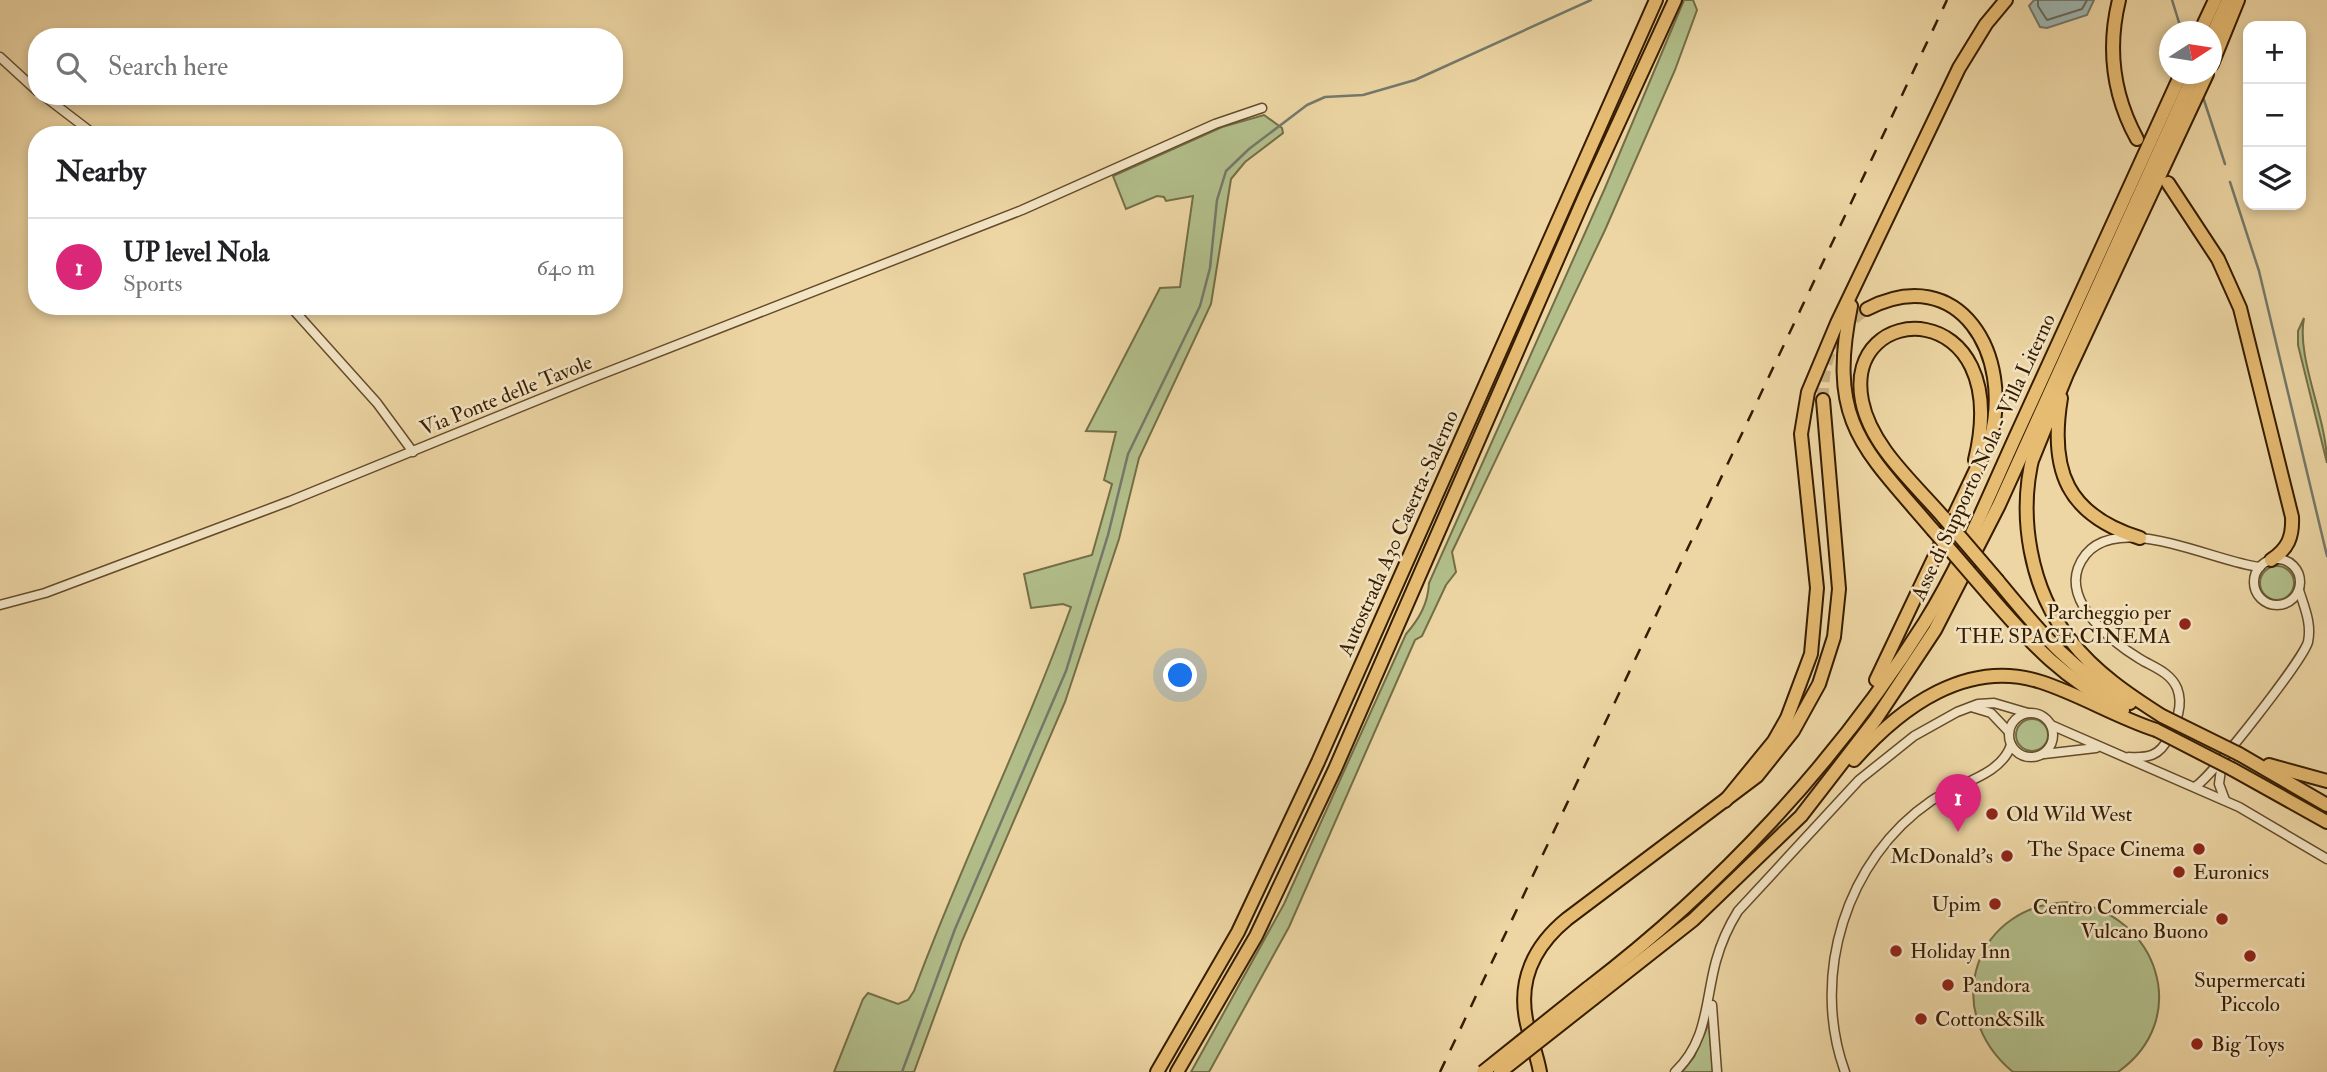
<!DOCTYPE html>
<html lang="en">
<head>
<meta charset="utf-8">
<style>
  body { margin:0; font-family:"IM FELL Double Pica",serif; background:#f6f6f6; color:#202124 }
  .controls { position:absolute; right:21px; top:21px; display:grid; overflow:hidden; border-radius:14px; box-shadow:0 4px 10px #0003 }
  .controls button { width:63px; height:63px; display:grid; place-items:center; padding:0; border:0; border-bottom:2px solid #e0e0e0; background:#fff; color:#202124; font:35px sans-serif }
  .compass { position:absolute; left:2159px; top:21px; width:63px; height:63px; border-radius:50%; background:#fff; box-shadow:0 4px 10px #0003; rotate:78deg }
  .you { position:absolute; left:1181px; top:676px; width:24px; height:24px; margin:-18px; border:5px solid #fff; border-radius:50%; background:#1a73e8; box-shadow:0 0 0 10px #1a73e833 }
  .badge { display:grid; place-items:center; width:46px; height:46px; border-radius:50%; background:#db2777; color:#fff; font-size:23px; font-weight:700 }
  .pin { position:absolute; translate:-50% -58px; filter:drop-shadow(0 2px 4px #0008) }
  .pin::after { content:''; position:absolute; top:37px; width:24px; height:21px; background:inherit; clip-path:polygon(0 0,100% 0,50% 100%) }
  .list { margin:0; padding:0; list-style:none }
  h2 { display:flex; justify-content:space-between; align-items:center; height:91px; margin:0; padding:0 28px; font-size:30px }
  h2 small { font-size:23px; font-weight:400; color:#757577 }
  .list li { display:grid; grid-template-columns:46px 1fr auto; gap:21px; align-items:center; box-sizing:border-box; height:98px; padding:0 28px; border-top:2px solid #e0e0e0 }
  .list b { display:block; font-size:26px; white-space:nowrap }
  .list p { margin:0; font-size:23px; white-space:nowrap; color:#757577 }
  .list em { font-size:23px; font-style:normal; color:#757577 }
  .icon { flex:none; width:38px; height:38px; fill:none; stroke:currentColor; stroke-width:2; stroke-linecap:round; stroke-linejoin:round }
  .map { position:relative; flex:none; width:2327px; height:1072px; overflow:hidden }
  .search { position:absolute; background:#fff; box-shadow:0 4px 10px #0003; left:28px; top:28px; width:595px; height:77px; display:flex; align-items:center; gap:18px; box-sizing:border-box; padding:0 24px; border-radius:28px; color:#757577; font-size:26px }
  .panel { position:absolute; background:#fff; box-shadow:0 4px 10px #0003; left:28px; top:126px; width:595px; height:189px; border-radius:28px }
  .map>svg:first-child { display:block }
  .green { fill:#b2bf8b; stroke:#746e46; stroke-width:2 }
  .water { fill:#9eb6b2; stroke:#74796b; stroke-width:2 }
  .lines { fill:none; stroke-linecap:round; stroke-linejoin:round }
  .shore { stroke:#6a6a59; stroke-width:2 }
  .stream { stroke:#74796b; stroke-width:2.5 }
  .highway-tunnel { stroke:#c8b183; stroke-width:12; stroke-dasharray:12 6; stroke-linecap:butt }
  .minor-casing { stroke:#644b29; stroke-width:11 }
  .highway-casing { stroke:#361d00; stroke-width:16 }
  .minor { stroke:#f3e4c4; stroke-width:8 }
  .highway { stroke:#e6bb72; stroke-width:12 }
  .rail { stroke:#361d00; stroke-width:2.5; stroke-dasharray:12 12; stroke-linecap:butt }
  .highway-bridge-casing { stroke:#361d00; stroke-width:16; stroke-linecap:butt }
  .highway-bridge { stroke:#e6bb72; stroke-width:12 }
  .poi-dot { fill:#8f2418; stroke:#f3e4c4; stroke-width:2.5 }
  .labels { text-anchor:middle; stroke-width:5; stroke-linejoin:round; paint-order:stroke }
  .street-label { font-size:21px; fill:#361d00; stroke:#f3e4c4 }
  .poi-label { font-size:21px; fill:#361d00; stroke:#f3e4c4; text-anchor:start }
</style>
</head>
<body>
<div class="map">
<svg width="2327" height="1072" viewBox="0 0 2327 1072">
  <rect width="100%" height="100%" fill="#edd6a4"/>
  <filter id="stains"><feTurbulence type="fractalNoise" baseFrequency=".00286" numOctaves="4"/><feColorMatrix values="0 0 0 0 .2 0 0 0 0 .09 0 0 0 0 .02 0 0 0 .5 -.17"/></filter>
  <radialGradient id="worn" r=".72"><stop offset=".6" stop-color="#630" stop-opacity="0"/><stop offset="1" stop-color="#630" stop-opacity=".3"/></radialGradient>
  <!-- green -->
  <g class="green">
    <path d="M1684,0H1693L1697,10L1675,70L1605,230L1452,552L1456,572L1446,585L1422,636L1415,640L1289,927L1209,1072H1191L1284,904L1406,634C1419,619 1428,604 1429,583L1605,188Z"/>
    <path d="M1264,115L1282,128L1283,133L1245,162L1231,179L1211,304L1139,458L1119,539L1065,702L962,941L914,1072H834L863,999L868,993L898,1004L908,1000L914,991C962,861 1024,737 1071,607L1063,604L1031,608L1024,574L1092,555L1112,484L1104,480L1116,432L1086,431L1160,288L1180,287L1193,196L1166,201L1164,197L1157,196L1126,209L1113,176L1222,127Z"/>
    <path d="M2304,318C2296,358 2327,418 2327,463L2298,345V331Z"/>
    <circle cx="2277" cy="583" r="17"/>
    <circle cx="2032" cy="735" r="16"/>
    <path d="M2072,902C2158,915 2193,1019 2118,1072H2013C1939,1011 1974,902 2072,902Z"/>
    <polygon points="1709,1023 1713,1072 1682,1072 1694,1057"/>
  </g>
  <!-- water -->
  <polygon class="water" points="2034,0 2094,0 2087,15 2047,28 2040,27 2029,6"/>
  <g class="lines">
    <!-- shore -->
    <polyline class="shore" points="2038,0 2038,6 2047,20 2082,9 2087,0"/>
    <!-- stream -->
    <g class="stream">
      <polyline points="2172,0 2182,32"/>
      <polyline points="2202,94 2225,164"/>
      <polyline points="2230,182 2259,271 2327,556"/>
      <polyline points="902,1072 955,929 1066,671 1108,535 1128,454 1200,306 1210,268 1217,200 1226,171 1249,149 1307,105 1325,97 1363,95 1415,80 1591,0"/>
    </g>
    <!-- highway-tunnel -->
    <path class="highway-tunnel" d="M1823,400C1822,361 1833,330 1867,309"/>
    <!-- minor casing -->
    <g class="minor-casing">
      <g id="minor">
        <polyline points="0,57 37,91"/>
        <polyline points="44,96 95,135"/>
        <polyline points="290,306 377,403 413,452"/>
        <circle cx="2277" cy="582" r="23"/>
        <polyline points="0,605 45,593 290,501 587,380 1022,210 1215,124 1262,108"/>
        <polyline points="1971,707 1991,713 2009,732"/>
        <circle cx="2031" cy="735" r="22"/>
        <polyline points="2051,725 2239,807 2327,859"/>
        <polyline points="2044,754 2096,748"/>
        <path d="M2129,757C2148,758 2160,756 2168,738C2176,722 2184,706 2177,688C2170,672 2153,667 2140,659C2112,642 2065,604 2078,568C2103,502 2214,563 2260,567"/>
        <polyline points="2222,762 2219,784 2225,800"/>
        <path d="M2196,786C2213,775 2302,661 2308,642C2312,623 2304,607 2299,590"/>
        <polyline points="1712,1005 1717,1072"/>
        <path d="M1675,1072C1708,1041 1705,1001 1716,961C1721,943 1728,927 1738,911L1859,780L1914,736L1957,712L1978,704L1994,703L2028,713"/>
        <path d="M1845,1072C1810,976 1846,859 1931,801C1957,783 2001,776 2011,745"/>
      </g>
    </g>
    <!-- highway casing -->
    <g class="highway-casing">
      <g id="highway">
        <path d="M2119,0C2107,49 2113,95 2137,139"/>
        <polyline points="2200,32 2215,0"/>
        <polyline points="2212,35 2228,0"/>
        <polyline points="2212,64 2238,0"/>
        <path d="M2168,183L2218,259L2240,308L2292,517C2293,537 2288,549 2271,560"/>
        <path d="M1851,306C1827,422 1863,448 1933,530"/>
        <path d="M1867,309C1960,261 2014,356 1990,440L1876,680"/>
        <path d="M2061,398C2049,471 2067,515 2140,538"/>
        <path d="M2034,452C2017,515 2030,590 2071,641C2095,672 2129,695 2162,716"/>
        <polyline points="2033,458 2067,374 2207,74"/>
        <path d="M1944,518C1915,484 1871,447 1862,401C1842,298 2015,295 1975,460"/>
        <path d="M1998,581C2041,633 2069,669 2130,703"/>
        <path d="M1990,596C2034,647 2063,678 2123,710"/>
        <polyline points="2239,754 2327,805"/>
        <path d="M1854,760C1901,707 1967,658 2041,682C2081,695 2116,717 2156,730"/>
        <polyline points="2269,765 2327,781"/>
        <polyline points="2232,769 2327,822"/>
        <polyline points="1725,801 1774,741 1787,718 1811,654 1817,588 1801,434 1808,392 1837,323 1959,68 1986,24 2006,0"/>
        <path d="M1588,988C1719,888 1837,762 1925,622C1963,561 1990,492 2020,427C2074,310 2127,191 2181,74"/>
        <polyline points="1594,998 1693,920 1801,816 1876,719 1935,630 1999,505 2194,74"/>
        <polyline points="1157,1072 1238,932 1318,762 1656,0"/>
        <polyline points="1177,1072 1256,936 1335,769 1585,196 1675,0"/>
        <path d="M1540,1072C1537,1055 1531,1041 1527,1024C1517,981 1534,946 1567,919L1757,776L1793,731L1819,684L1834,637L1839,589L1823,400"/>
      </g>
    </g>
    <!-- minor -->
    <use href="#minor" class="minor"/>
    <!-- highway -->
    <use href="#highway" class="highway"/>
    <!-- rail -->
    <polyline class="rail" points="1440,1072 1947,0"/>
    <!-- highway-bridge casing -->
    <g class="highway-bridge-casing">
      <g id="highway-bridge">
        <polyline points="1944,518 1998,581"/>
        <polyline points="1933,530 1990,596"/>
        <polyline points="2162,716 2239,754"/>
        <polyline points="2156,730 2232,769"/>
        <polyline points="1483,1072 1588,988"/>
        <polyline points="1500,1072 1594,998"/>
      </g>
    </g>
    <!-- highway-bridge -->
    <use href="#highway-bridge" class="highway-bridge"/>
  </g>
  <!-- markers -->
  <g class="poi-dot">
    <circle cx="2185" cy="624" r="7"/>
    <circle cx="1992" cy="814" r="7"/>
    <circle cx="2199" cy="849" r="7"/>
    <circle cx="2007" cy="856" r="7"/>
    <circle cx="2179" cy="872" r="7"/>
    <circle cx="1995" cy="904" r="7"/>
    <circle cx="2222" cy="919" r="7"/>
    <circle cx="1896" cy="951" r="7"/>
    <circle cx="2250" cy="956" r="7"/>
    <circle cx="1948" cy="985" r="7"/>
    <circle cx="1921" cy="1019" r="7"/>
    <circle cx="2197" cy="1044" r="7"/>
  </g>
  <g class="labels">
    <!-- street labels -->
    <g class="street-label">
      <text transform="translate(506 395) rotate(-22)" y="7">Via Ponte delle Tavole</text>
      <text transform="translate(1983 457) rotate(-65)" y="7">Asse di Supporto Nola - Villa Literno</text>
      <text transform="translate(1398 533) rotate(-66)" y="7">Autostrada A30 Caserta-Salerno</text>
    </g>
    <!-- poi labels -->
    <g class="poi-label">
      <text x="2171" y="619" text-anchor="end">Parcheggio per<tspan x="2171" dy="24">THE SPACE CINEMA</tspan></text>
      <text x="2006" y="821">Old Wild West</text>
      <text x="2185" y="856" text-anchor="end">The Space Cinema</text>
      <text x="1993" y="863" text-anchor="end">McDonald's</text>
      <text x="2193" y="879">Euronics</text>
      <text x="1981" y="911" text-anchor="end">Upim</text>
      <text x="2208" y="914" text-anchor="end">Centro Commerciale<tspan x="2208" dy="24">Vulcano Buono</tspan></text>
      <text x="1910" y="958">Holiday Inn</text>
      <text x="2250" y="987" text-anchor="middle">Supermercati<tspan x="2250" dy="24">Piccolo</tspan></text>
      <text x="1962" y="992">Pandora</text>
      <text x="1935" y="1026">Cotton&amp;Silk</text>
      <text x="2211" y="1051">Big Toys</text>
    </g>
  </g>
  <rect width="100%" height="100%" filter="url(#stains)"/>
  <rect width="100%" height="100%" fill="url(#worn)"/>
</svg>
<div class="controls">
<button>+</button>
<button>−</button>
<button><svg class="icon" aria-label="layers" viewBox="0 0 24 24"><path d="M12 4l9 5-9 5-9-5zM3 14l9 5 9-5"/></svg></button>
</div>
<svg class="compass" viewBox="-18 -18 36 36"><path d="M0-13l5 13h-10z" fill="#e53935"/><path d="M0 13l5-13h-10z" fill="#757577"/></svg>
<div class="you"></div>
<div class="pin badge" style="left:1958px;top:832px">1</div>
<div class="search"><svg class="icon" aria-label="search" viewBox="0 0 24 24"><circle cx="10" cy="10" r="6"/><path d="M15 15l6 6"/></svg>Search here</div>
<section class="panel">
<h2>Nearby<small></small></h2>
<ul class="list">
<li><span class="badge">1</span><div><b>UP level Nola</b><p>Sports</p></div><em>640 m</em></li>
</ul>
</section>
</div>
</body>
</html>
